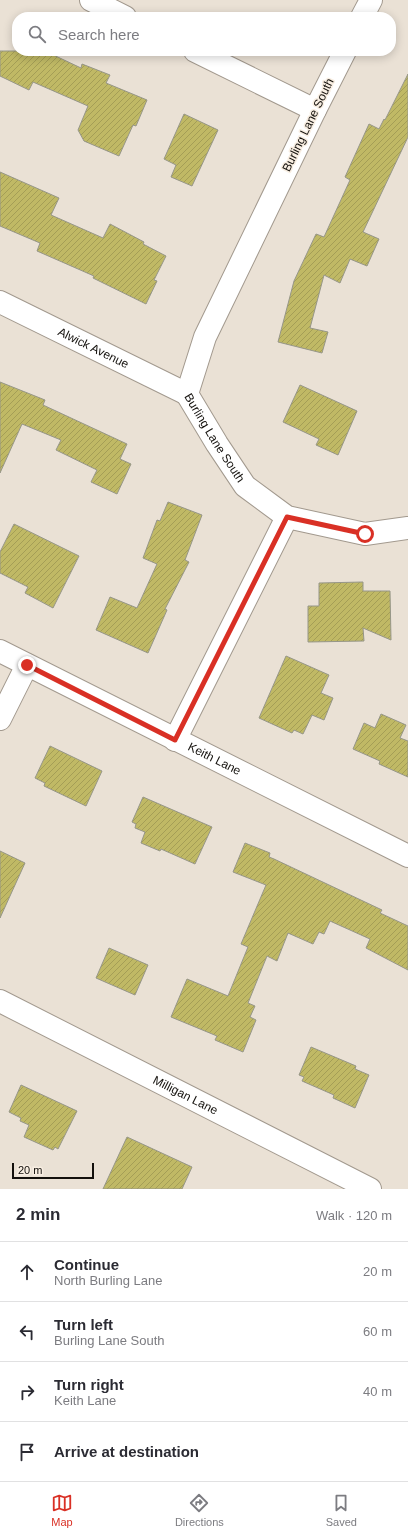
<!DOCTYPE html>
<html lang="en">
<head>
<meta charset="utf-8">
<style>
  body { margin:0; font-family:Arial,sans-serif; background:#f7f7f7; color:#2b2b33 }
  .scale { position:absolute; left:12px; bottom:10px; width:82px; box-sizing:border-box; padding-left:4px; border:2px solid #13100c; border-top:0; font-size:11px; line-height:14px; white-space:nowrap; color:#13100c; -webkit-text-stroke:3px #f8eee2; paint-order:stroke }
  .stop { position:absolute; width:12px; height:12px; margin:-9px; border:3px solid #d93025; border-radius:50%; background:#fff }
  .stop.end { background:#d93025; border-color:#fff; box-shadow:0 1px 4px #0008 }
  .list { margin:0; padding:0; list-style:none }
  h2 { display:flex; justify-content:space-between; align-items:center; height:52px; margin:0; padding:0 16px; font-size:17px }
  h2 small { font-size:13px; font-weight:400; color:#7c7c81 }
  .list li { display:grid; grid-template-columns:26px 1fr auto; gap:12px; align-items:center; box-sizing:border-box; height:60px; padding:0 16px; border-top:1px solid #e1e1e2 }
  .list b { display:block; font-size:15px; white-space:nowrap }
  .list p { margin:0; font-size:13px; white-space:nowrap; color:#7c7c81 }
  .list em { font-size:13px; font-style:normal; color:#7c7c81 }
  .icon { flex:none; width:22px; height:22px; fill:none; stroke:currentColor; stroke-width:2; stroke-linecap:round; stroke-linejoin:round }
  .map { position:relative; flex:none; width:408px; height:1189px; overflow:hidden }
  .search { position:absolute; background:#fff; box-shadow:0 2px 10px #0003; left:12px; right:12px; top:12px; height:44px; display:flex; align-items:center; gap:10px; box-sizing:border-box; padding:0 14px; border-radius:16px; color:#7c7c81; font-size:15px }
  .sheet { height:292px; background:#fff }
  nav { display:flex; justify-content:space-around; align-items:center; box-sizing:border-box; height:56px; border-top:1px solid #e1e1e2; background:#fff; font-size:11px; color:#7c7c81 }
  nav a { display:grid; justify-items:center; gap:2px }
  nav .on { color:#d93025 }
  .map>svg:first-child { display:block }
  .building { fill:url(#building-hatch); stroke:#969688 }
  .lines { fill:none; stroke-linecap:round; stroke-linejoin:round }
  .street-casing { stroke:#a2998e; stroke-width:24 }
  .street { stroke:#fff; stroke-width:22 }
  .route { stroke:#d93025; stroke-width:5 }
  .labels { text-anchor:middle; stroke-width:3; stroke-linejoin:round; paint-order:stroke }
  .street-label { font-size:12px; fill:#13100c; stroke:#f8eee2 }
</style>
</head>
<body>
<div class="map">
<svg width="408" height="1189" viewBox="0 0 408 1189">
  <defs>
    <pattern id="building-hatch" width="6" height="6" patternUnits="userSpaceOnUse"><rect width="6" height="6" fill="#c0b965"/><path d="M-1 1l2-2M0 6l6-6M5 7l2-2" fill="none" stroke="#a49e56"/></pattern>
  </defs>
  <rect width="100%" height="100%" fill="#eae1d5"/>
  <!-- building -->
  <g class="building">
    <polygon points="0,51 45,51 81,68 82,64 110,75 106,83 147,100 136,126 133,125 119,156 84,141 78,130 88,106 33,82 29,90 0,76"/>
    <polygon points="408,74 408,137 363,232 379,239 367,266 350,259 340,283 324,275 310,328 328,332 322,353 278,342 294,281 316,234 324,237 350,180 345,177 369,124 379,129 384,119 385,120"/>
    <polygon points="184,114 218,130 192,186 171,177 176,165 164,159"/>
    <polygon points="0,172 59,198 51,215 103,238 110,224 144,242 143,244 166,256 154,280 157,281 146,304 93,278 94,276 37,251 40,243 0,226"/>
    <polygon points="0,382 45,400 43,405 127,444 120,459 131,464 117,494 91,482 97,470 56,450 61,440 22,424 0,473"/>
    <polygon points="300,385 357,411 338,455 316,445 319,439 283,422"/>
    <polygon points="168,502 202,515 185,560 189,562 165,609 167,610 148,653 96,630 110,597 137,608 157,564 143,558 157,520 160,521"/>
    <polygon points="14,524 79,556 53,608 25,593 28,587 0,573 0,552"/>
    <polygon points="363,582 363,591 390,591 391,640 363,628 364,641 308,642 308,606 319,606 319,583"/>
    <polygon points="286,656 329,675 321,693 333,698 324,720 312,715 303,734 294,730 292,733 259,718"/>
    <polygon points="381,714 406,725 400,738 408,741 408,777 379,764 380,761 353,749 364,723 375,728"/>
    <polygon points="50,746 102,771 86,806 44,786 45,783 35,778"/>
    <polygon points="143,797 212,827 195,864 161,849 160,851 141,843 145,832 135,828 136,824 132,822"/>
    <polygon points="245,843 270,853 269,857 274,859 382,910 380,913 408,926 408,970 366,948 370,939 330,921 324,934 319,932 313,944 288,933 277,961 267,956 248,1003 255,1006 250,1017 256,1020 243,1052 215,1040 217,1036 171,1017 187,979 228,996 248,947 241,944 266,885 233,872"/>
    <polygon points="0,851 25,863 0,918"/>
    <polygon points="109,948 148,965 135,995 96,978"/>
    <polygon points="311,1047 356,1066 355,1069 369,1075 355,1108 333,1098 334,1095 302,1081 304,1077 299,1075"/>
    <polygon points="21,1085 77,1111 58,1149 55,1147 53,1150 24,1137 29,1125 20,1121 21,1118 9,1112"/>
    <polygon points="127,1137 192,1167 182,1189 103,1189"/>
  </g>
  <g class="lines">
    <!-- street casing -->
    <g class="street-casing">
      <g id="street">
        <polyline points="91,0 125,17"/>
        <polyline points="362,17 371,0"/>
        <polyline points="195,51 315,110"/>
        <path id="s1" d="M345,51L315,110L205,337L187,394L217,444L245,486L287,517L365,534L408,528"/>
        <path id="s2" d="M0,302L187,394"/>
        <path id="s3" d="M0,651L408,856"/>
        <polyline points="0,719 27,665"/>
        <polyline points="175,740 287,517"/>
        <path id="s4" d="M0,1001L370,1189"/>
      </g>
    </g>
    <!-- street -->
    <use href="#street" class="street"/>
  </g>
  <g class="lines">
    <!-- route -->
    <polyline class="route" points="27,665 175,740 287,517 365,534"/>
  </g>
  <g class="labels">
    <!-- street labels -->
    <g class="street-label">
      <text transform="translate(308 125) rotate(-64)" y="4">Burling Lane South</text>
      <text dy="4" stroke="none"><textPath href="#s2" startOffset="104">Alwick Avenue</textPath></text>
      <text dy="4" stroke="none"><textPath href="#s1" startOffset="430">Burling Lane South</textPath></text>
      <text dy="4" stroke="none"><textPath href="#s3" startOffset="240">Keith Lane</textPath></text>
      <text dy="4" stroke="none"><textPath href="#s4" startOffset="208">Milligan Lane</textPath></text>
    </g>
  </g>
</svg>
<div class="scale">20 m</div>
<div class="stop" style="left:365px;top:534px"></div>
<div class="stop end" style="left:27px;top:665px"></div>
<div class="search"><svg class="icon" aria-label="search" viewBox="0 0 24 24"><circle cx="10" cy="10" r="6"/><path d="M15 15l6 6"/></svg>Search here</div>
</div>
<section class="sheet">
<h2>2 min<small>Walk · 120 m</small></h2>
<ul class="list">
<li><svg class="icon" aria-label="ahead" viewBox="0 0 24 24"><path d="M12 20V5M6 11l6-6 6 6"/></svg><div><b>Continue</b><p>North Burling Lane</p></div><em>20 m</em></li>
<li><svg class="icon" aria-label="left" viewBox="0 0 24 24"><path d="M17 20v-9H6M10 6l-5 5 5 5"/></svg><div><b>Turn left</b><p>Burling Lane South</p></div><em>60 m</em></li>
<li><svg class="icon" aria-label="right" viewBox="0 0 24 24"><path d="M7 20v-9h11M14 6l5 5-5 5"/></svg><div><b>Turn right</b><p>Keith Lane</p></div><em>40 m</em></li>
<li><svg class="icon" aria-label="arrive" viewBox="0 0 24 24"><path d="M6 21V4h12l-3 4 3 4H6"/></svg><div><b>Arrive at destination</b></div></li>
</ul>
</section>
<nav>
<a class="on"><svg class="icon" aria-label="map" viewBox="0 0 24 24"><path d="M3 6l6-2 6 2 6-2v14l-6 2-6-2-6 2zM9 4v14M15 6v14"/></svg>Map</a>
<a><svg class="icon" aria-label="directions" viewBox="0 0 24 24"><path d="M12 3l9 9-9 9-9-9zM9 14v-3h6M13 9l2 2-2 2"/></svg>Directions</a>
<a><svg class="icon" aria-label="saved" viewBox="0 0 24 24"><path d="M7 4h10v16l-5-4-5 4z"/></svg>Saved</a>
</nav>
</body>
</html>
